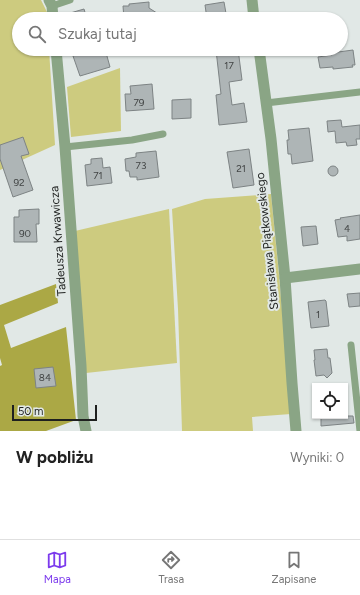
<!DOCTYPE html>
<html lang="pl">
<head>
<meta charset="utf-8">
<style>
  body { margin:0; font-family:Figtree,sans-serif; background:#f6f6f6; color:#222 }
  .controls { position:absolute; right:12px; bottom:12px; display:grid; overflow:hidden; border-radius:0px; box-shadow:0 1px 3px #0004 }
  .controls button { width:36px; height:36px; display:grid; place-items:center; padding:0; border:0; border-bottom:1px solid #e0e0e0; background:#fff; color:#222; font:20px sans-serif }
  .scale { position:absolute; left:12px; bottom:10px; width:85px; box-sizing:border-box; padding-left:4px; border:2px solid #1e201f; border-top:0; font-size:11px; line-height:14px; white-space:nowrap; color:#1e201f; -webkit-text-stroke:3px #e1e8e6; paint-order:stroke }
  .list { margin:0; padding:0; list-style:none }
  h2 { display:flex; justify-content:space-between; align-items:center; height:52px; margin:0; padding:0 16px; font-size:17px }
  h2 small { font-size:13px; font-weight:400; color:#767676 }
  .icon { flex:none; width:22px; height:22px; fill:none; stroke:currentColor; stroke-width:2; stroke-linecap:round; stroke-linejoin:round }
  .map { position:relative; flex:none; width:360px; height:431px; overflow:hidden }
  .search { position:absolute; background:#fff; box-shadow:0 1px 3px #0004; left:12px; right:12px; top:12px; height:44px; display:flex; align-items:center; gap:10px; box-sizing:border-box; padding:0 14px; border-radius:22px; color:#767676; font-size:15px }
  .sheet { height:108px; background:#fff }
  nav { display:flex; justify-content:space-around; align-items:center; box-sizing:border-box; height:56px; border-top:1px solid #e0e0e0; background:#fff; font-size:11px; color:#767676 }
  nav a { display:grid; justify-items:center; gap:2px }
  nav .on { color:#7c3aed }
  .map>svg:first-child { display:block }
  .green { fill:#cdcb7f }
  .forest { fill:#aba845 }
  .building { fill:#aeb5b6; stroke:#7d8384 }
  .lines { fill:none; stroke-linecap:round; stroke-linejoin:round }
  .service { stroke:#8aa585; stroke-width:7 }
  .minor { stroke:#8aa585; stroke-width:11 }
  .labels { text-anchor:middle; stroke-width:4; stroke-linejoin:round; paint-order:stroke }
  .number-label { font-size:10px; fill:#424545 }
  .street-label { font-size:12px; fill:#1e201f; stroke:#e1e8e6 }
</style>
</head>
<body>
<div class="map">
<svg width="360" height="431" viewBox="0 0 360 431">
  <rect width="100%" height="100%" fill="#e1e8e6"/>
  <!-- green -->
  <g class="green">
    <polygon points="0,0 41,0 47,12 47,19 19,19 19,49 49,49 55,145 0,170"/>
    <polygon points="120,68 121,131 71,137 67,87"/>
    <polygon points="271,194 279,275 291,414 252,417 253,431 182,431 178,309 172,209 205,199"/>
    <polygon points="169,209 177,363 86,373 75,231"/>
  </g>
  <!-- forest -->
  <polygon class="forest" points="56,284 58,303 4,325 11,348 66,327 76,420 46,431 0,431 0,366 2,365 0,358 0,305"/>
  <!-- building -->
  <g class="building">
    <polygon points="149,2 149,8 160,15 146,15 146,19 124,19 123,6 129,6 129,4"/>
    <polygon points="224,2 227,19 207,19 205,5"/>
    <polygon points="84,9 87,19 60,19 60,16"/>
    <polygon points="96,49 105,49 110,67 80,76 73,56"/>
    <polygon points="225,49 238,49 242,80 229,82 232,105 244,103 247,122 219,125 216,95 221,94 216,50"/>
    <polygon points="353,50 355,65 352,65 353,67 333,69 333,67 320,68 318,57 332,55 331,53"/>
    <polygon points="152,84 154,109 126,111 125,94 131,94 130,86"/>
    <polygon points="191,99 191,118 172,119 172,100"/>
    <polygon points="341,120 342,127 360,125 360,139 356,139 357,145 347,146 346,142 336,143 335,131 328,132 327,121"/>
    <polygon points="309,128 313,161 292,164 291,154 288,154 287,140 289,140 288,130"/>
    <polygon points="23,137 29,154 21,156 33,190 13,197 0,159 0,145"/>
    <polygon points="249,149 254,185 233,188 227,152"/>
    <polygon points="156,151 159,177 137,180 137,177 130,177 129,171 126,171 125,159 136,157 136,153"/>
    <polygon points="102,158 103,168 110,167 112,183 87,186 85,165 91,164 91,159"/>
    <circle cx="333" cy="171" r="5"/>
    <polygon points="39,209 39,224 36,224 37,242 14,242 14,217 19,217 19,210"/>
    <polygon points="360,215 360,239 347,241 347,236 338,237 335,220 341,219 340,218"/>
    <polygon points="316,226 318,244 303,246 301,227"/>
    <polygon points="360,293 360,306 349,307 347,294"/>
    <polygon points="325,300 326,301 329,326 311,328 308,302"/>
    <polygon points="327,349 328,358 330,358 332,373 327,378 324,375 316,376 314,360 315,360 314,350"/>
    <polygon points="53,367 56,386 36,388 34,369"/>
    <polygon points="321,416 353,416 354,423 321,426"/>
  </g>
  <g class="lines">
    <!-- service -->
    <g class="service">
      <polyline points="52,6 70,0"/>
      <polyline points="266,103 360,92"/>
      <polyline points="65,147 132,140 163,134"/>
      <polyline points="351,345 360,431"/>
    </g>
    <!-- minor -->
    <g class="minor">
      <polyline points="49,0 52,6 53,19"/>
      <polyline points="252,0 254,19"/>
      <polyline points="56,49 65,147 81,366 83,416 86,431"/>
      <polyline points="259,49 271,139 285,278 292,383 296,431"/>
      <polyline points="285,278 360,269"/>
    </g>
  </g>
  <g class="labels">
    <!-- number labels -->
    <g class="number-label">
      <text x="229" y="69">17</text>
      <text x="139" y="106">79</text>
      <text x="141" y="169">73</text>
      <text x="241" y="172">21</text>
      <text x="98" y="179">71</text>
      <text x="19" y="186">92</text>
      <text x="347" y="232">4</text>
      <text x="25" y="237">90</text>
      <text x="318" y="318">1</text>
      <text x="45" y="381">84</text>
    </g>
    <!-- street labels -->
    <g class="street-label">
      <text transform="translate(58 241) rotate(-94)" y="4">Tadeusza Krwawicza</text>
      <text transform="translate(267 241) rotate(-96)" y="4">Stanisława Piątkowskiego</text>
    </g>
  </g>
</svg>
<div class="controls">
<button><svg class="icon" aria-label="locate" viewBox="0 0 24 24"><circle cx="12" cy="12" r="6"/><path d="M12 2v4M12 18v4M2 12h4M18 12h4"/></svg></button>
</div>
<div class="scale">50 m</div>
<div class="search"><svg class="icon" aria-label="search" viewBox="0 0 24 24"><circle cx="10" cy="10" r="6"/><path d="M15 15l6 6"/></svg>Szukaj tutaj</div>
</div>
<section class="sheet">
<h2>W pobliżu<small>Wyniki: 0</small></h2>
<ul class="list">
</ul>
</section>
<nav>
<a class="on"><svg class="icon" aria-label="map" viewBox="0 0 24 24"><path d="M3 6l6-2 6 2 6-2v14l-6 2-6-2-6 2zM9 4v14M15 6v14"/></svg>Mapa</a>
<a><svg class="icon" aria-label="directions" viewBox="0 0 24 24"><path d="M12 3l9 9-9 9-9-9zM9 14v-3h6M13 9l2 2-2 2"/></svg>Trasa</a>
<a><svg class="icon" aria-label="saved" viewBox="0 0 24 24"><path d="M7 4h10v16l-5-4-5 4z"/></svg>Zapisane</a>
</nav>
</body>
</html>
